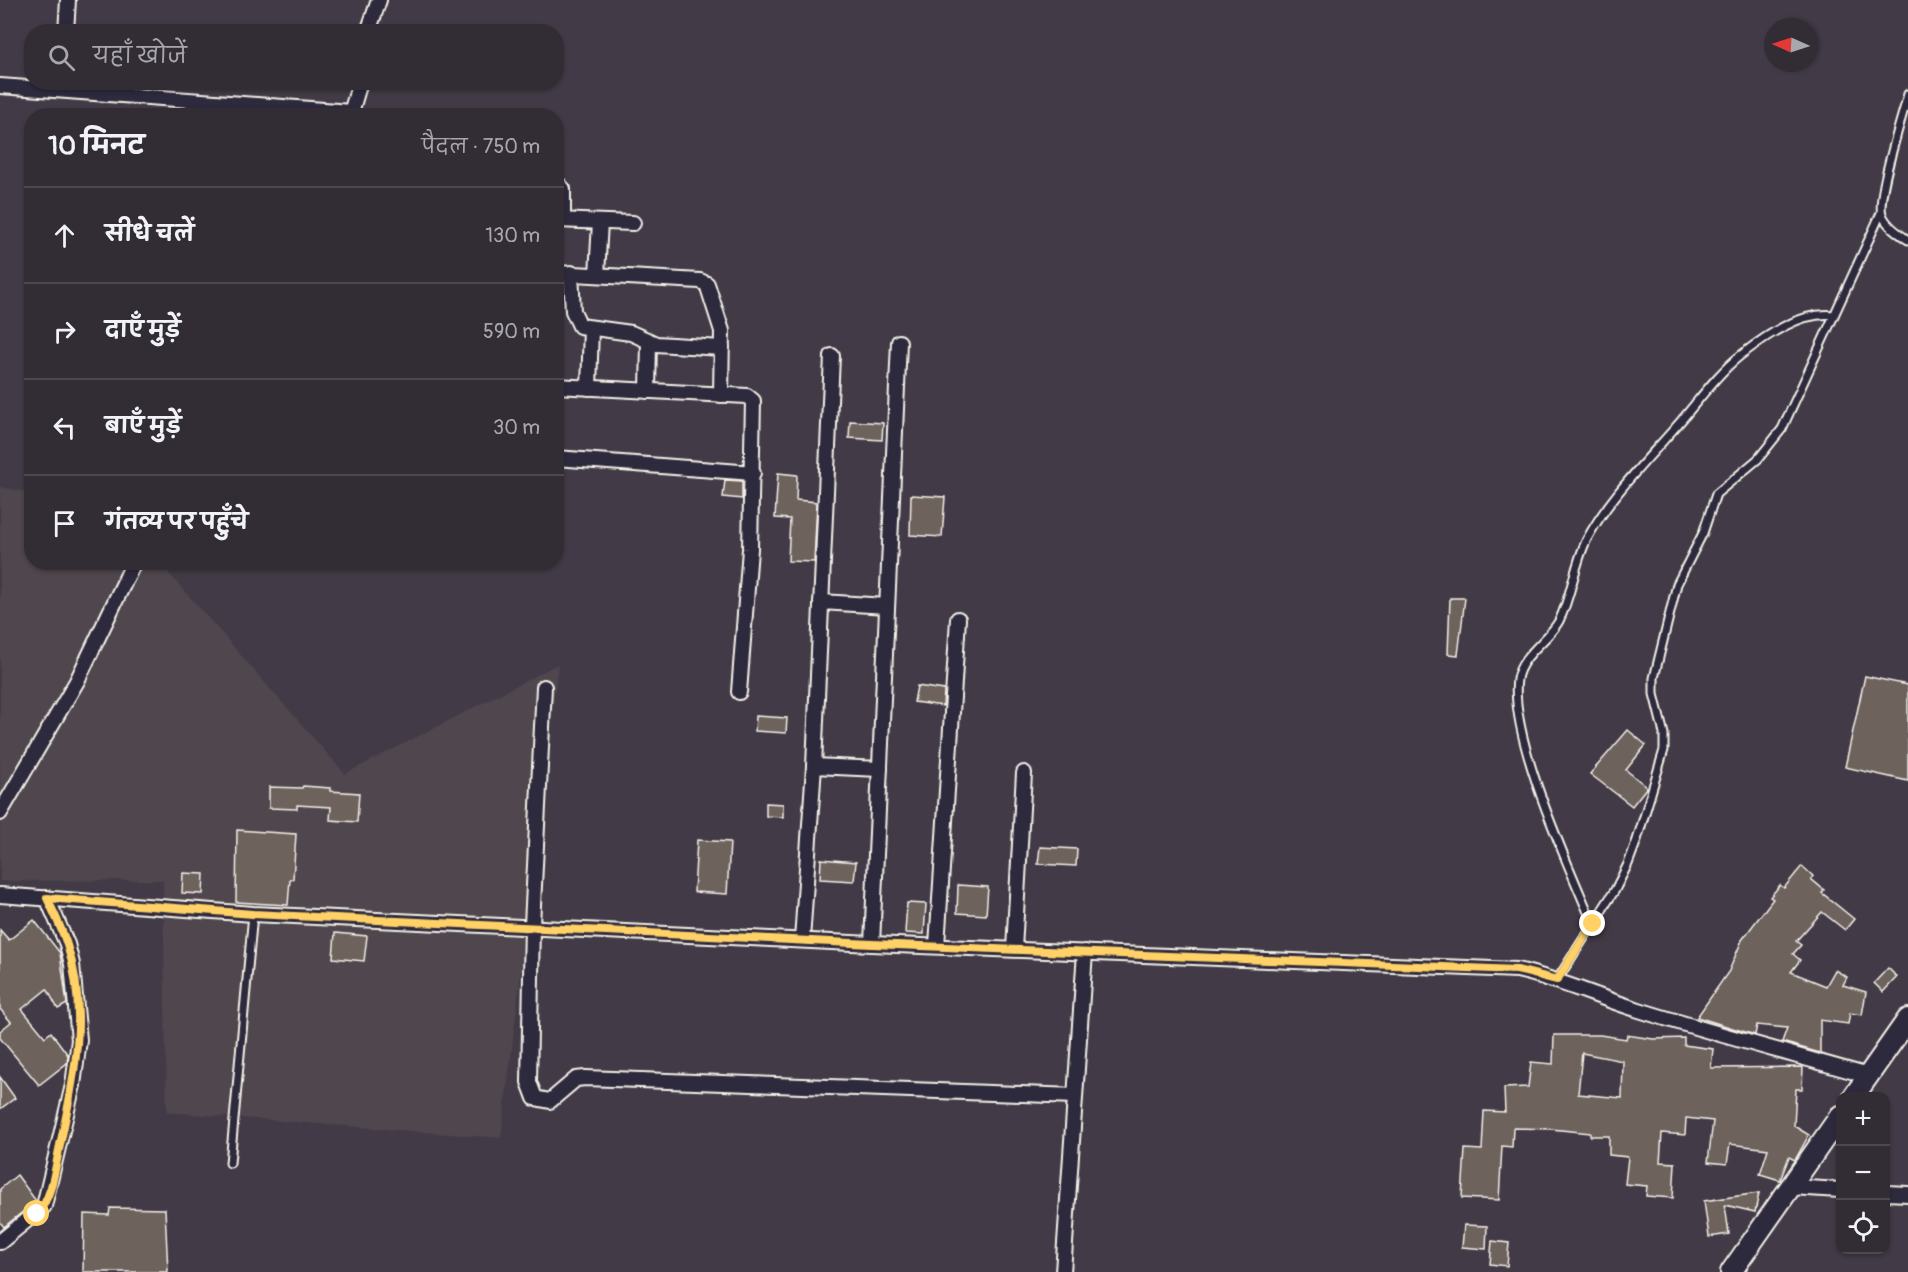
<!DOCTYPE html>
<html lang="hi">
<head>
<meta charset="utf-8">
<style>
  body { margin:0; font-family:Pangolin,"Playpen Sans Deva",sans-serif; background:#3d3841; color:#f1f3f6 }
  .controls { position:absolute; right:18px; bottom:18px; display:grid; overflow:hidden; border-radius:12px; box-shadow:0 2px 4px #0004 }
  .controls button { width:54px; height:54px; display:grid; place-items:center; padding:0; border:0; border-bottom:2px solid #4d4850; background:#322c35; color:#f1f3f6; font:30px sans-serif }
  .compass { position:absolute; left:1764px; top:18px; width:54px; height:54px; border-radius:50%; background:#322c35; box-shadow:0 2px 4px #0004; rotate:273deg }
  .stop { position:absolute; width:18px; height:18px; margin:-14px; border:4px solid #ffd166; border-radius:50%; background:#fff }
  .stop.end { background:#ffd166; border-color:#fff; box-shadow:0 2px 6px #0008 }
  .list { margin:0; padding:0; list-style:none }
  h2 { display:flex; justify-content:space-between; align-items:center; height:78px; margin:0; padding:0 24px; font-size:26px }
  h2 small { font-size:20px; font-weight:400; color:#a8a7ad }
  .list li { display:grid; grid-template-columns:39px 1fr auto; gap:18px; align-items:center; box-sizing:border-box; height:96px; padding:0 24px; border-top:2px solid #4d4850 }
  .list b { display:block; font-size:22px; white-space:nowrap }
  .list em { font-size:20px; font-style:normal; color:#a8a7ad }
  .icon { flex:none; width:33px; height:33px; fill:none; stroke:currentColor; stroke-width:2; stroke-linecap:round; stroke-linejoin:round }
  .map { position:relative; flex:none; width:1908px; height:1272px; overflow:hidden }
  .search { position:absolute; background:#322c35; box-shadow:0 2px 4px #0004; left:24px; top:24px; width:540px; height:66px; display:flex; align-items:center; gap:15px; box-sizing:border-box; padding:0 21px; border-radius:24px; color:#a8a7ad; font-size:22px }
  .panel { position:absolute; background:#322c35; box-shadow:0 2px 4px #0004; left:24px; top:108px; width:540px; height:462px; border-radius:24px }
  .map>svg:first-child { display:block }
  .built { fill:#4f474e }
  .building { fill:#6e625d; stroke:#f4f1e8; stroke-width:1.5; fill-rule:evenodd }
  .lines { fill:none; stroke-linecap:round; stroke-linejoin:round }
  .lane-casing { stroke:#f4f1e8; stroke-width:11 }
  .street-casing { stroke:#f4f1e8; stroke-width:18 }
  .secondary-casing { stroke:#f4f1e8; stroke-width:24 }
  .lane { stroke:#2f2a3d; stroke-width:7 }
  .street { stroke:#2f2a3d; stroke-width:14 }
  .secondary { stroke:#2f2a3d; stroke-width:20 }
  .route { stroke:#ffd166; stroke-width:8 }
</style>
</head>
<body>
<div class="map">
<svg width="1908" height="1272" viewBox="0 0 1908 1272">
  <rect width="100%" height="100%" fill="#423b47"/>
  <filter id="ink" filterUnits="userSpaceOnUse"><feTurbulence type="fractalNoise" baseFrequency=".0167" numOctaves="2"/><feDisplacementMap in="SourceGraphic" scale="12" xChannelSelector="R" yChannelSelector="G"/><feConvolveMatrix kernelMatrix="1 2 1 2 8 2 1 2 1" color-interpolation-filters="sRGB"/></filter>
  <g filter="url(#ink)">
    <!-- built -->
    <polygon class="built" points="0,487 31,493 32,562 160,563 345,774 558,664 501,1138 167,1112 163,880 0,881"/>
    <!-- building -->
    <g class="building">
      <polygon points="850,421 883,423 882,440 849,438"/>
      <polygon points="778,473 797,475 796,500 817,502 814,562 788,561 790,519 775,518"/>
      <polygon points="725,480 742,481 742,499 723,497"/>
      <polygon points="911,495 945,497 942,537 910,535"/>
      <polygon points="1450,598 1465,598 1458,655 1448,654"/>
      <polygon points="1865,676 1908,685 1908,781 1845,767"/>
      <polygon points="917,686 944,690 943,706 914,702"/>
      <polygon points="756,716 787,718 786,733 755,731"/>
      <polygon points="1628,730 1646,745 1626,770 1647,787 1632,806 1590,774"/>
      <polygon points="303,786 330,788 330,791 359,793 357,822 330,820 331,807 297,805 297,809 269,808 269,787 302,788"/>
      <polygon points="766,803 783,804 783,817 766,816"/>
      <polygon points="237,830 296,834 293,879 290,879 288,905 236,902"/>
      <polygon points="697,840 730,842 727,894 694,892"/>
      <polygon points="1040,847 1077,849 1076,866 1038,864"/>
      <polygon points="821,859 856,862 854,881 820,879"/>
      <polygon points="1802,866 1813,876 1811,879 1824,890 1822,893 1854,919 1845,930 1822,912 1796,941 1801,945 1793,954 1800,960 1791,972 1826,986 1835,970 1847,977 1843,985 1866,992 1862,1015 1850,1013 1848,1024 1820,1020 1820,1053 1782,1042 1787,1028 1757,1025 1755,1035 1697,1017 1729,971 1742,940 1773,899 1770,897 1780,885 1784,888"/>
      <polygon points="183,873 204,874 203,894 182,893"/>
      <polygon points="958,885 988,887 986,915 957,913"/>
      <polygon points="907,903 926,904 924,934 905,933"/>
      <polygon points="34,920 60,953 67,1004 58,1009 47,989 22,1009 45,1037 51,1032 68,1055 67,1063 39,1085 0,1038 0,1031 11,1022 0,1009 0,930 9,940"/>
      <polygon points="335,933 367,936 364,961 333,958"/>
      <polygon points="1888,968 1897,977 1883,992 1874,983"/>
      <path d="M1554,1035H1600L1626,1039L1627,1035L1653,1039L1684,1038V1045L1713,1049L1711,1068L1803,1067L1802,1089H1796L1794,1126L1809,1135L1795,1160L1789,1157L1780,1180L1760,1174L1768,1149L1730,1144L1727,1164L1708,1162L1713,1121L1686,1118L1685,1135L1662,1133L1660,1162L1675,1163L1673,1198L1646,1196L1647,1186L1625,1184L1628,1157L1609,1155V1136H1590V1133L1551,1129L1513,1128L1512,1147L1502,1146L1499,1200L1462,1198L1465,1149L1482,1150L1484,1111L1505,1112L1504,1088L1528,1087L1531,1062L1553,1064ZM1582,1053L1623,1061L1622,1098L1578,1094Z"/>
      <polygon points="0,1077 15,1098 0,1109"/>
      <polygon points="17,1175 36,1201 4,1227 0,1222 0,1189"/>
      <polygon points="1759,1193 1755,1212 1725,1205 1729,1234 1709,1237 1704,1201"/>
      <polygon points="110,1208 165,1209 168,1272 83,1272 84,1214 109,1215"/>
      <polygon points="1464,1225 1487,1226 1486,1249 1462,1247"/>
      <polygon points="1492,1241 1509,1243 1507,1266 1490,1264"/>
    </g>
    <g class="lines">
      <!-- lane casing -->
      <g class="lane-casing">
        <g id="lane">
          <path d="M1908,94C1903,115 1876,197 1882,214C1886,225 1898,233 1908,240"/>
          <path d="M1593,924C1569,867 1509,737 1517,679C1521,655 1548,641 1559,621C1572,595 1574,565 1587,539C1610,496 1648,459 1680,422C1699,400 1718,373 1741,355C1767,335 1801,311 1834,315"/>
          <polyline points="1557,980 1615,890 1628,864 1637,840 1664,750 1664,734 1654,694 1654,678 1677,584 1703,533 1716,494 1758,459 1782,429 1881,213"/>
          <polyline points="230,1163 253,914"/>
        </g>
      </g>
      <!-- street casing -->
      <g class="street-casing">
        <g id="street">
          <polyline points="66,32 68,0"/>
          <polyline points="368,32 379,0"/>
          <polyline points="0,86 351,112"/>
          <polyline points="350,116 360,82"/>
          <polyline points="556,182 563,189 563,220"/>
          <polyline points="556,220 633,223"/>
          <polyline points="556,273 700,281 707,284 722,331 721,395"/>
          <polyline points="571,273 573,311 580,326 631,333 656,344 722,348"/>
          <polyline points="597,275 600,222"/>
          <polyline points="556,386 747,396 753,401 750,549 739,692"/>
          <polyline points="589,388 591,328"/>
          <polyline points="648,391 649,341"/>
          <polyline points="556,458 753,473"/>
          <polyline points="821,602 887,606"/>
          <polyline points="544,687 532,925 529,1082 535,1098 550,1101 576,1079 585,1078 1075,1096"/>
          <polyline points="814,766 880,769"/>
          <polyline points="0,813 77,681 134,562"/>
          <path d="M0,895L253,914L872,944L1517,970C1559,979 1597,997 1639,1010C1715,1034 1792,1054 1869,1076"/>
          <polyline points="802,940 814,766 832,356"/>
          <polyline points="872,944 899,342"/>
          <polyline points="937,946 958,619"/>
          <polyline points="1014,949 1024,773"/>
          <polyline points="1791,1187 1840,1190"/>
          <polyline points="1886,1193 1908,1194"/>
          <polyline points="0,1242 44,1206 73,1085 79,1040 72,964 67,944 47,898"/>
          <polyline points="1063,1272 1085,952"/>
        </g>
      </g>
      <!-- secondary casing -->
      <g class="secondary-casing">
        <g id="secondary">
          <polyline points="1854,1096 1908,1019"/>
          <polyline points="1731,1272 1840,1116"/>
        </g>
      </g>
      <!-- lane -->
      <use href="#lane" class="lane"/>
      <!-- street -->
      <use href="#street" class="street"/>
      <!-- secondary -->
      <use href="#secondary" class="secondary"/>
    </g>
  </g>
  <g class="lines" filter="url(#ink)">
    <!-- route -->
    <path class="route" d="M37,1214C53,1196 55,1167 60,1145C74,1080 89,1010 67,945C62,929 54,913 47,898L253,914L872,944L1517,970L1557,980L1593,924"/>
  </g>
</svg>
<div class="controls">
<button>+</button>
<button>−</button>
<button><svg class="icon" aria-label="locate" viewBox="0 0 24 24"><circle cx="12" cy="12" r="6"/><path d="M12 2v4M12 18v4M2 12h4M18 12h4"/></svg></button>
</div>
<svg class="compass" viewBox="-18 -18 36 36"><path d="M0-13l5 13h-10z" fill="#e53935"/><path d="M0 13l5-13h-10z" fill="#a8a7ad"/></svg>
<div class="stop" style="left:37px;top:1214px"></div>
<div class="stop end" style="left:1593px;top:924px"></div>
<div class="search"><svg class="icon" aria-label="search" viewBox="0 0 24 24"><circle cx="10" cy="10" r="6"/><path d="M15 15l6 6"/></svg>यहाँ खोजें</div>
<section class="panel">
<h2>10 मिनट<small>पैदल · 750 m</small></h2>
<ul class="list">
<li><svg class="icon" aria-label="ahead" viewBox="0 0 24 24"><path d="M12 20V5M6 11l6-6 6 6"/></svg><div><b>सीधे चलें</b></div><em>130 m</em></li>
<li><svg class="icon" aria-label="right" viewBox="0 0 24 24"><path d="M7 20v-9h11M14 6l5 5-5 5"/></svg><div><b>दाएँ मुड़ें</b></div><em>590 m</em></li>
<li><svg class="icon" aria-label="left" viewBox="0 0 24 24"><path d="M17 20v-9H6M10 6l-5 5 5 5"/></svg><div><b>बाएँ मुड़ें</b></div><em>30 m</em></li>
<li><svg class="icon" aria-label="arrive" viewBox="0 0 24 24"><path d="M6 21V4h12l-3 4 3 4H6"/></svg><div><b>गंतव्य पर पहुँचे</b></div></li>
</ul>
</section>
</div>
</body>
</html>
